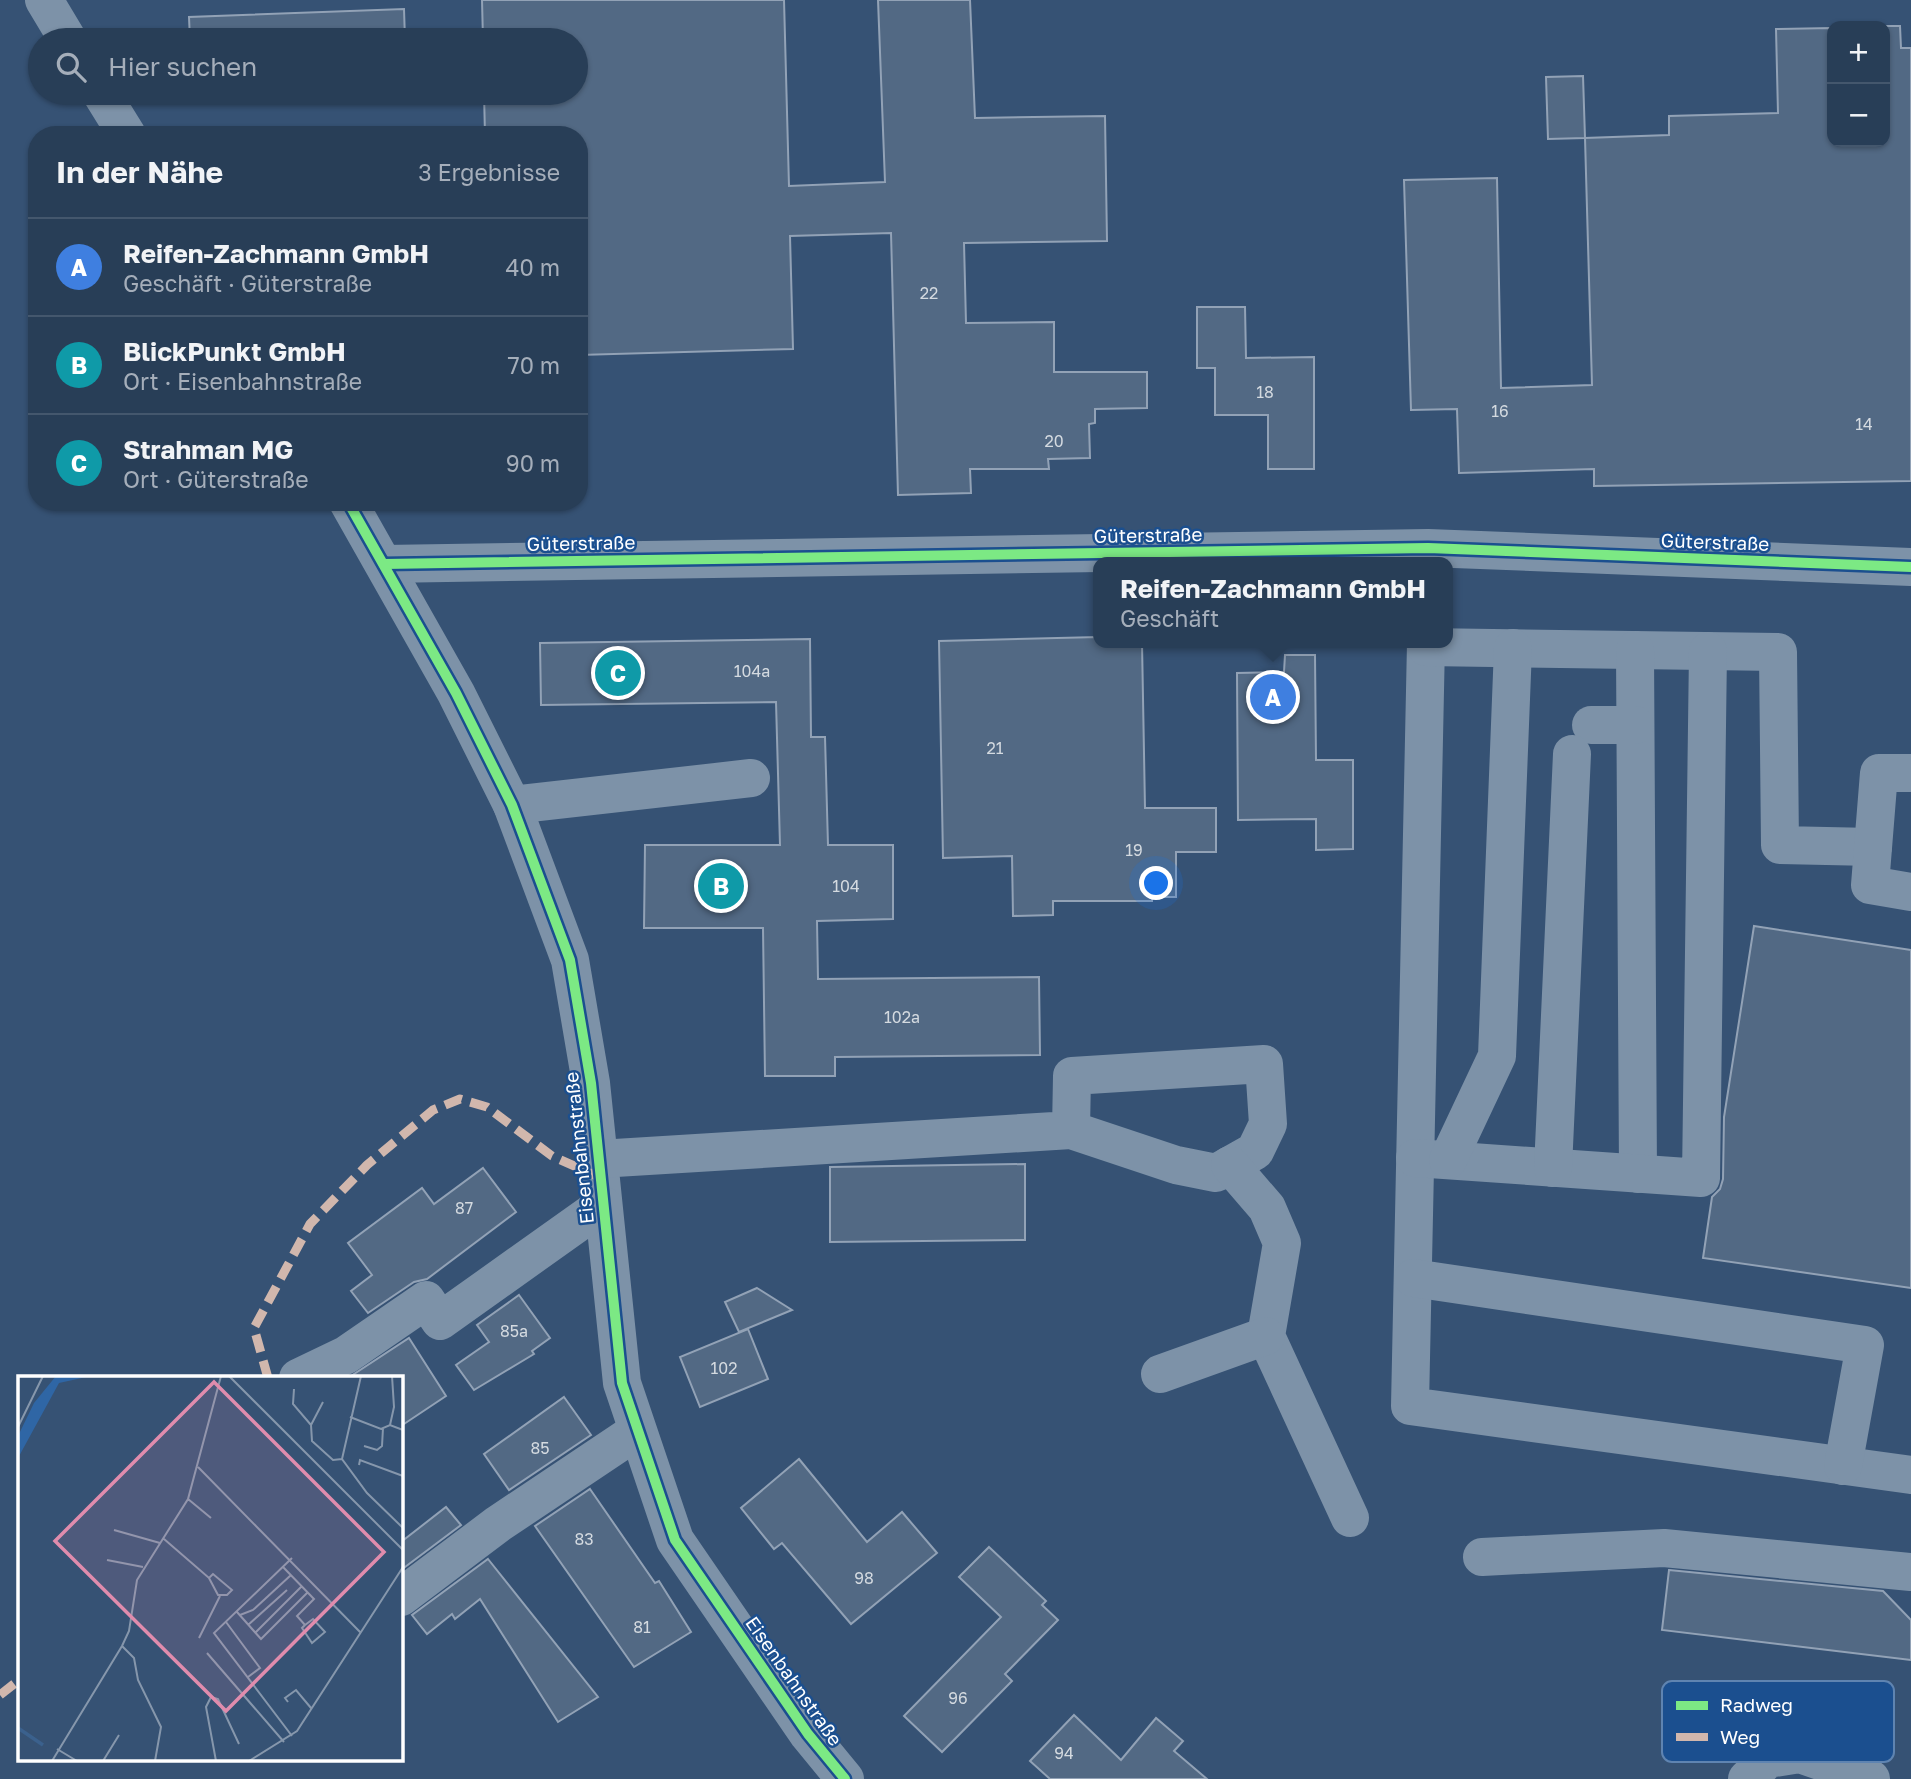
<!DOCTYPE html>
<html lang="de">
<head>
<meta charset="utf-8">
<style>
  body { margin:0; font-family:"Golos Text",sans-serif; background:#30455d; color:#f1f3f6 }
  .controls { position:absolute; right:21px; top:21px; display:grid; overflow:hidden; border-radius:14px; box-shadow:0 2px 5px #0004 }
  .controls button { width:63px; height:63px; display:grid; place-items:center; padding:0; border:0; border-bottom:2px solid #44576d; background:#283e57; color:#f1f3f6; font:35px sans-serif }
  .you { position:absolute; left:1157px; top:884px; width:24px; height:24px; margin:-18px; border:5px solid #fff; border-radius:50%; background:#1a73e8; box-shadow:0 0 0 10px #1a73e833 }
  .badge { display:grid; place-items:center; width:46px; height:46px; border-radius:50%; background:#b9c2ce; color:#fff; font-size:23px; font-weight:700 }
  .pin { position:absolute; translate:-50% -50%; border:4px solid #fff; box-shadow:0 2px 7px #0006 }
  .popup { position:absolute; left:1093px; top:557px; width:360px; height:91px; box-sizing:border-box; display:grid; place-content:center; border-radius:14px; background:#283e57; filter:drop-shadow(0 2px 5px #0005); font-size:23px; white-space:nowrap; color:#a5aeba }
  .popup b { font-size:26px; color:#f1f3f6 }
  .popup::after { content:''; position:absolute; left:50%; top:100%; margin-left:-14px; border:14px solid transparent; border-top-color:#283e57 }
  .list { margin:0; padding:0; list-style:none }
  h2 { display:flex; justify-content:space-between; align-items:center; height:91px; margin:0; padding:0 28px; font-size:30px }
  h2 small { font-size:23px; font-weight:400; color:#a5aeba }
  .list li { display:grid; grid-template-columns:46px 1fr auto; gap:21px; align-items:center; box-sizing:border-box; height:98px; padding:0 28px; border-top:2px solid #44576d }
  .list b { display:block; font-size:26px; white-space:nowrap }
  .list p { margin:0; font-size:23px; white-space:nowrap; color:#a5aeba }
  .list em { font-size:23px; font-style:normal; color:#a5aeba }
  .icon { flex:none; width:38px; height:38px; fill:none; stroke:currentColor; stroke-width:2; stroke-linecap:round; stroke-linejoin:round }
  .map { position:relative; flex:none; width:1911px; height:1779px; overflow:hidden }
  .search { position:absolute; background:#283e57; box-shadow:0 2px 5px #0004; left:28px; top:28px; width:560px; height:77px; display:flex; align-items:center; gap:18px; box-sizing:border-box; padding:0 24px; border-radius:38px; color:#a5aeba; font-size:26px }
  .panel { position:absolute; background:#283e57; box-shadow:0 2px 5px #0004; left:28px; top:126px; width:560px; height:385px; border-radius:28px }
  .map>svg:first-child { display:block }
  .building { fill:#526984; stroke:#92a2b6; stroke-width:2 }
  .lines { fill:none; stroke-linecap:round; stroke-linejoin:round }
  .minor { stroke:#7d92a8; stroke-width:38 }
  .quiet { stroke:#d1b7ad; stroke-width:9; stroke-dasharray:18 9; stroke-linecap:butt }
  .cycleway-casing { stroke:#1b4f8f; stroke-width:15 }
  .cycleway { stroke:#7ce984; stroke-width:10 }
  .labels { text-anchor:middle; stroke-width:5; stroke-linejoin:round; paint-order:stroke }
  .number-label { font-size:16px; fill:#d4dae0 }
  .street-label { font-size:19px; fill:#fff; stroke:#1b4f8f }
  .inset-river { fill:none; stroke:#3b618d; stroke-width:3.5 }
  .inset-road { fill:none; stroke:#8697ac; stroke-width:2 }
  .view { fill:#e08cad; fill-opacity:0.15; stroke:#e08cad; stroke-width:3.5 }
  .inset-edge { fill:none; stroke:#fff; stroke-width:3.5 }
  .key { fill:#1b4f8f; stroke:#5f84b1; stroke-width:2 }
  .key-label { font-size:19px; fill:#fff }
</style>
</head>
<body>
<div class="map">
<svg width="1911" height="1779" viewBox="0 0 1911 1779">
  <rect width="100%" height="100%" fill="#365274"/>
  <!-- building -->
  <g class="building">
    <polygon points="482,0 784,0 789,186 885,182 878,0 970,0 975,118 1105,116 1107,241 964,243 966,323 1054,322 1054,372 1147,372 1147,408 1095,409 1095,423 1089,424 1090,458 1048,459 1049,469 970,469 971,493 898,495 891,233 790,236 793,349 579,355 579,135 485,135 484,93 576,93 576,40 483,40"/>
    <polygon points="404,9 405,40 190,40 189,17"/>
    <polygon points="1885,26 1900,26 1901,48 1911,48 1911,481 1594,486 1594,469 1459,473 1457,409 1411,410 1404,180 1497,178 1501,388 1592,385 1585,138 1669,135 1669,116 1778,113 1776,29 1832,28 1832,142 1885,142"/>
    <polygon points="1583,76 1585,138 1548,139 1546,77"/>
    <polygon points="192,93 295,93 192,97"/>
    <polygon points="1197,307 1245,307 1246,358 1314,357 1314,469 1268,469 1268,415 1215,415 1215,368 1197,368"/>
    <polygon points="1098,637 1098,643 1142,643 1145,808 1216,808 1216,852 1176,852 1176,897 1152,897 1152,901 1053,901 1053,915 1013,916 1012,856 943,858 939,641"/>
    <polygon points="810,639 811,737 825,737 828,845 893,845 893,919 817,921 818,979 1039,977 1040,1055 835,1057 835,1076 765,1076 763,928 644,928 645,845 780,845 776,702 541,705 540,643"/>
    <polygon points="1285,655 1315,655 1316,760 1353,760 1353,849 1316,850 1316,819 1238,820 1237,673 1284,672"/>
    <polygon points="1754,926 1911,950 1911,1288 1703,1258 1712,1197 1720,1189 1723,1179 1724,1117"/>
    <polygon points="1025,1164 1025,1240 830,1242 830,1167"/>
    <polygon points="483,1168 516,1212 427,1279 414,1282 368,1313 351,1291 372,1275 348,1243 422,1188 434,1204"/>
    <polygon points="757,1288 792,1310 739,1332 725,1302"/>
    <polygon points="519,1295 550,1338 532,1351 534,1354 474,1390 456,1365 489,1342 477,1325"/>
    <polygon points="748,1329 768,1379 700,1407 680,1357"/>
    <polygon points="409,1338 446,1396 401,1426 401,1378 348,1378"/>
    <polygon points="564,1397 591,1435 509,1490 484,1454"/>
    <polygon points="799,1459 867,1542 902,1512 937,1553 851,1624 782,1543 774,1549 741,1508"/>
    <polygon points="590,1489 655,1583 659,1581 691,1632 634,1667 535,1526"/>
    <polygon points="446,1507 461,1525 401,1570 401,1542"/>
    <polygon points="989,1547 1046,1601 1042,1605 1058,1620 1005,1674 1012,1681 942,1752 904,1716 1001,1617 959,1577"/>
    <polygon points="488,1559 598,1697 558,1722 480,1599 455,1619 452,1614 427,1634 412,1615"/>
    <polygon points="1669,1570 1883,1591 1911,1620 1911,1660 1662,1630"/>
    <polygon points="1074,1715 1121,1760 1156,1718 1183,1741 1174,1751 1207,1779 1050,1779 1030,1761"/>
  </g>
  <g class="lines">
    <!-- minor -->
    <g class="minor">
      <polyline points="44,0 68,40"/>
      <polyline points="101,93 127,135"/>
      <polyline points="348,502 456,693 512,805 570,960 591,1083 622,1383 675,1540 808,1734 845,1779"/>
      <polyline points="384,564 1428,548 1911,567"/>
      <polyline points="1426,643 1410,1406 1911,1475"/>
      <polyline points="1426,647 1778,652 1780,845 1873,847"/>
      <polyline points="1635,650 1638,1174"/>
      <polyline points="1591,725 1635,725"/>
      <polyline points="1911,773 1879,773 1870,885 1911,892"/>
      <polyline points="512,805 751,778"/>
      <polyline points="1415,1158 1701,1178 1708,651"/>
      <polyline points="599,1159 1071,1130 1072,1076 1264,1064 1268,1124 1255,1151 1216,1173 1176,1165 1071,1130"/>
      <polyline points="1448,1160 1497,1056 1513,648"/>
      <polyline points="1230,1165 1267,1208 1282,1243 1266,1336 1350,1518"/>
      <polyline points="1553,1168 1572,754"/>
      <polyline points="1413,1278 1865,1345 1843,1466"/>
      <polyline points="1160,1374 1266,1336"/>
      <polyline points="298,1378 346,1355 426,1300 440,1321 603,1205"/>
      <polyline points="1482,1557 1664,1548 1911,1572"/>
      <polyline points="401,1597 498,1524 637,1431"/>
      <polyline points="1747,1779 1768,1759 1800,1754 1871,1779"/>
    </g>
    <!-- quiet -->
    <g class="quiet">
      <polyline points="268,1378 254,1328 310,1224 367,1165 433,1110 460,1099 487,1107 552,1156 601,1178"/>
      <polyline points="0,1695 19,1680"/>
    </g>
    <!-- cycleway casing -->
    <g class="cycleway-casing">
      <g id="cycleway">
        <polyline points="348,502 456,693 512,805 570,960 591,1083 622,1383 675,1540 808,1734 845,1779"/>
        <polyline points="384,564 1428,548 1911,567"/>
      </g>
    </g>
    <!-- cycleway -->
    <use href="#cycleway" class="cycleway"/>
  </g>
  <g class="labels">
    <!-- number labels -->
    <g class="number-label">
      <text x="929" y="299">22</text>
      <text x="1265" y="398">18</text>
      <text x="1500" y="417">16</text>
      <text x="1864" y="430">14</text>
      <text x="1054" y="447">20</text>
      <text x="752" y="677">104a</text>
      <text x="995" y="754">21</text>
      <text x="1134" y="856">19</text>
      <text x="846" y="892">104</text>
      <text x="902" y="1023">102a</text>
      <text x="464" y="1214">87</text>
      <text x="514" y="1337">85a</text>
      <text x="724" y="1374">102</text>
      <text x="540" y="1454">85</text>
      <text x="584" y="1545">83</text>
      <text x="864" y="1584">98</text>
      <text x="642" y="1633">81</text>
      <text x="958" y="1704">96</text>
      <text x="1064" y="1759">94</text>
    </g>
    <!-- street labels -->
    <g class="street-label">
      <text transform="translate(1148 535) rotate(-1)" y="7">Güterstraße</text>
      <text transform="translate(1715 542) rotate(2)" y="7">Güterstraße</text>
      <text transform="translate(581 543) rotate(-1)" y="7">Güterstraße</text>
      <text transform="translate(579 1148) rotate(-96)" y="7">Eisenbahnstraße</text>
      <text transform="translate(794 1681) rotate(55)" y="7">Eisenbahnstraße</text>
    </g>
  </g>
  <!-- overview -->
  <g transform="translate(18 1376)">
    <rect width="385" height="385" fill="#365274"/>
    <path d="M38,0H73L41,7L0,82V60L16,27Z" fill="#2f66a5"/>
    <path class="inset-river" d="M0,352L25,369"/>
    <path class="inset-road" d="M211,0L385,174M343,0L324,83L349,117L385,152M276,13L275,28L293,49L294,65L315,84L324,83M332,41L363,53L372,49L385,54M293,49L305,26M372,49L376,31L374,0M0,51L25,0M346,70L359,74L364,70L365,52M341,89L342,84L385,100M180,91L342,256M170,123L193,142M96,154L142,167M146,163L191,202L195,198L214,214L209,219H200L191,202M89,184L125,191M265,191L296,223L279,240L287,249L284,252L294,267L307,256L295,243L287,249M219,236L243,263L290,216M222,239L235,234L273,199M208,246L242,292L230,301M230,249L269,214M237,257L284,210M181,262L202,220M104,270L116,282L120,304L143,351L137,385M189,277L266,366M270,326L267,322L278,314L293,332M274,360L196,257L274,182M39,373L59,385M34,385L104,270L111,255L119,204L170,123L203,0M85,385L101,359M198,385L188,331L193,321L200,323L221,368M231,385L279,355L385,191"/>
    <path class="view" d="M196,6L366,176L208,335L37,165Z"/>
    <rect width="385" height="385" class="inset-edge"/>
  </g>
  <!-- legend -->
  <rect x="1662" y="1681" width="232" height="81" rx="10" class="key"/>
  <rect x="1676" y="1701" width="32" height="9" fill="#7ce984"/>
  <rect x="1676" y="1733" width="32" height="8" fill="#d1b7ad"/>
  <g class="key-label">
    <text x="1720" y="1712">Radweg</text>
    <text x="1720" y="1744">Weg</text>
  </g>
</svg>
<div class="controls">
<button>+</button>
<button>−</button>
</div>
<div class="you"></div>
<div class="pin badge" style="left:1273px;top:697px;background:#3f7fe0">A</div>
<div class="popup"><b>Reifen-Zachmann GmbH</b>Geschäft</div>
<div class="pin badge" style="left:721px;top:886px;background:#0f9aa8">B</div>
<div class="pin badge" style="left:618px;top:673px;background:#0f9aa8">C</div>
<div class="search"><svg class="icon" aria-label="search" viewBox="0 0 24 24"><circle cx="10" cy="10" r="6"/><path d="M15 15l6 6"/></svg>Hier suchen</div>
<section class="panel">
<h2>In der Nähe<small>3 Ergebnisse</small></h2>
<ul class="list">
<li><span class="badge" style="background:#3f7fe0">A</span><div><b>Reifen-Zachmann GmbH</b><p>Geschäft · Güterstraße</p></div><em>40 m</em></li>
<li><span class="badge" style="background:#0f9aa8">B</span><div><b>BlickPunkt GmbH</b><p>Ort · Eisenbahnstraße</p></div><em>70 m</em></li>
<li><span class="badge" style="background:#0f9aa8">C</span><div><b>Strahman MG</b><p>Ort · Güterstraße</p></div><em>90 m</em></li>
</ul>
</section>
</div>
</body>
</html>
